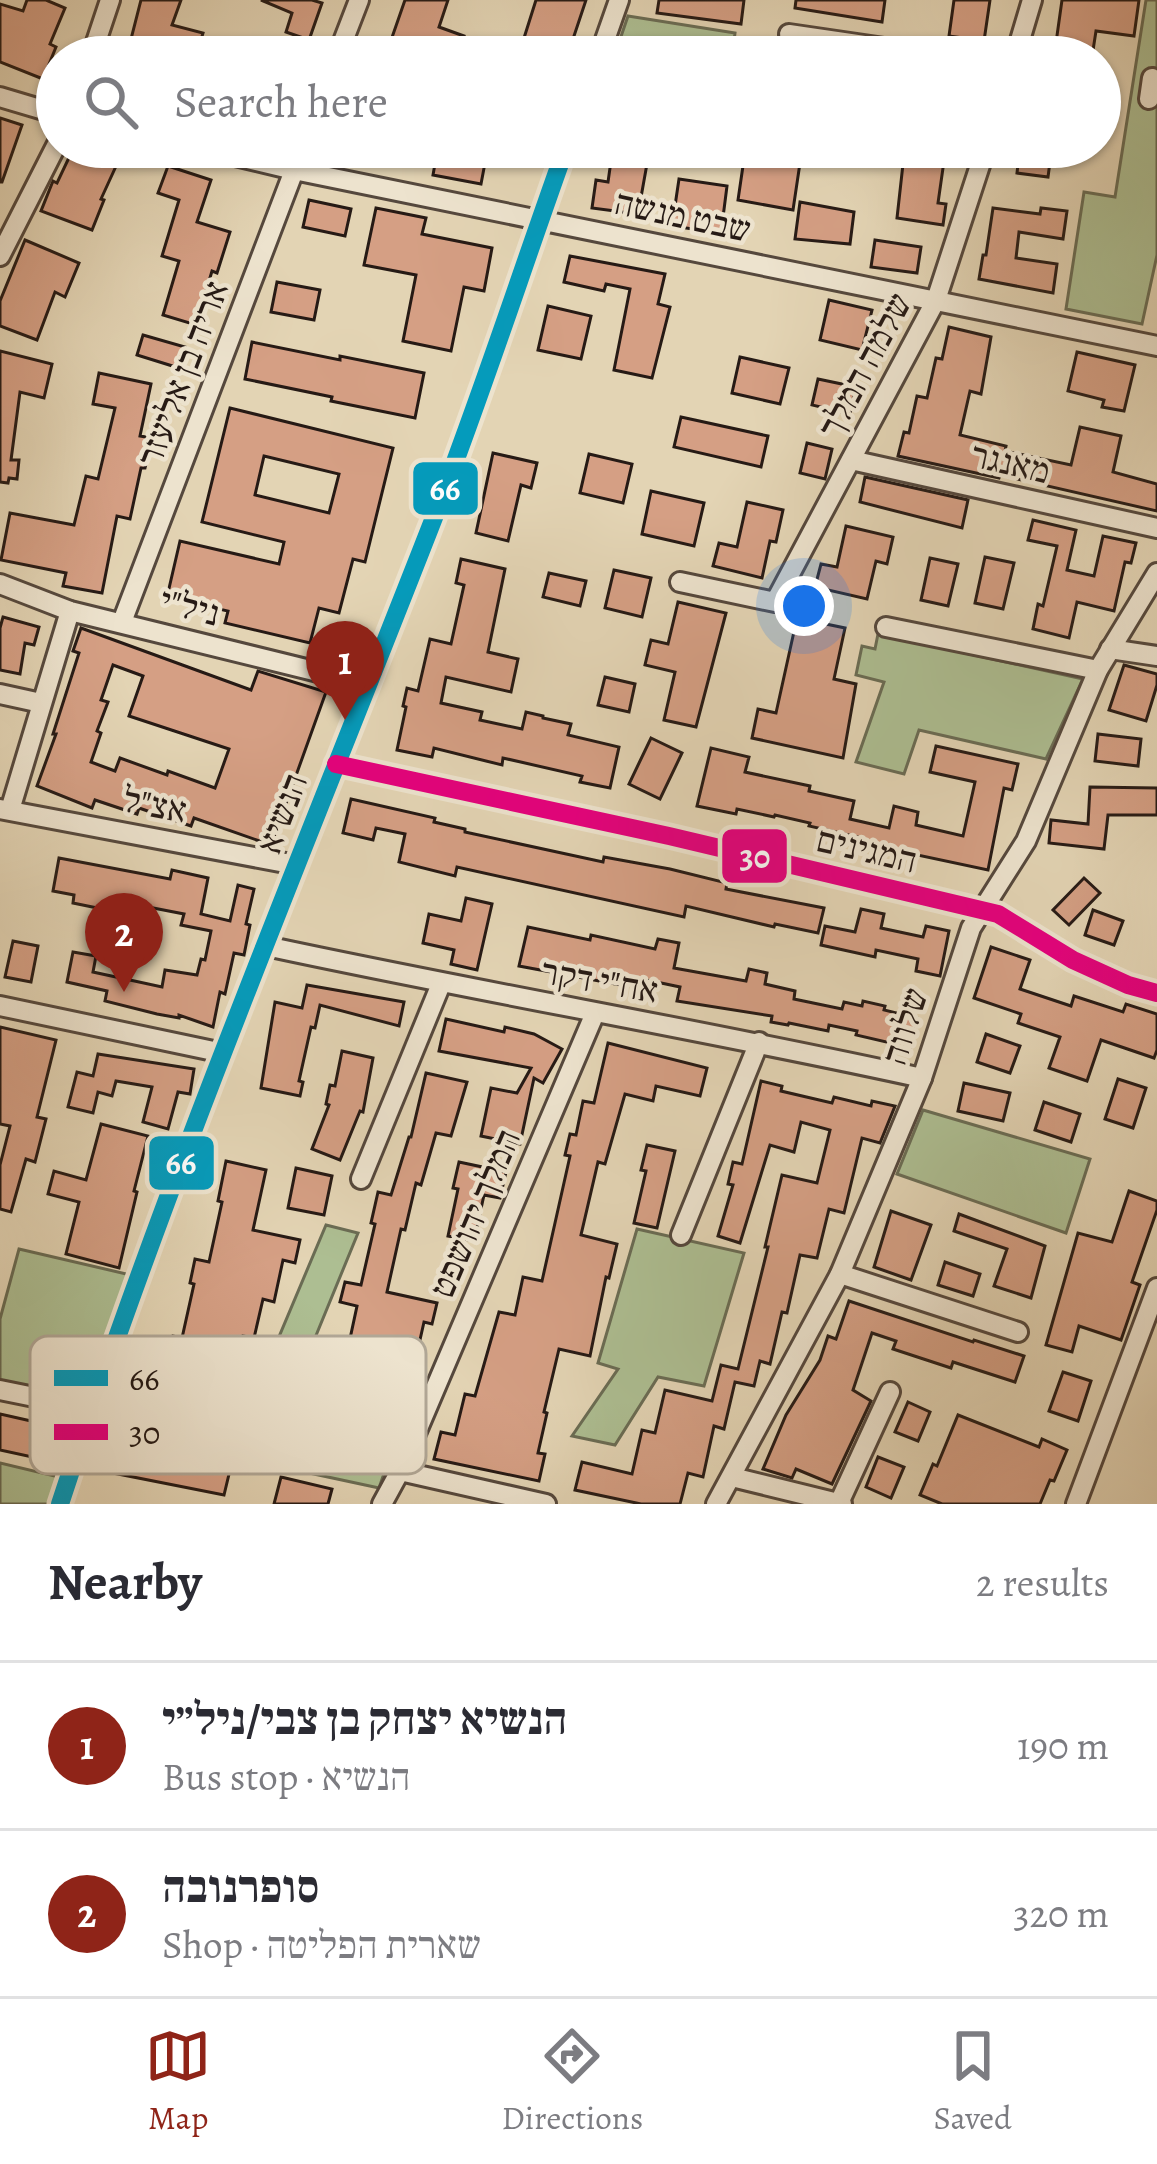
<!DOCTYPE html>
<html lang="en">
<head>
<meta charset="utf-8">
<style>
  body { margin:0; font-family:Alegreya,"Frank Ruhl Libre",serif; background:#f7f7f7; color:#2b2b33 }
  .you { position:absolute; left:804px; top:606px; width:42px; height:42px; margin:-30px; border:9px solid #fff; border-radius:50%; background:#1a73e8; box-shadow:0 0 0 18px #1a73e833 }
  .badge { display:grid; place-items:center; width:78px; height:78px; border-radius:50%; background:#8f2418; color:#fff; font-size:39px; font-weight:700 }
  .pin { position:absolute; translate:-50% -99px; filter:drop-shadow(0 3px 6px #0008) }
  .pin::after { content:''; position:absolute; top:63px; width:42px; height:36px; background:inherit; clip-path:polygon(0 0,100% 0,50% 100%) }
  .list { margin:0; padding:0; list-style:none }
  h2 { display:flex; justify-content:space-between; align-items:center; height:156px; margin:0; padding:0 48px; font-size:51px }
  h2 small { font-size:39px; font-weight:400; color:#7c7c81 }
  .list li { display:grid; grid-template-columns:78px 1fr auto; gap:36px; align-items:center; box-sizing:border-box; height:168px; padding:0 48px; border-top:3px solid #e1e1e2 }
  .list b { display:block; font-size:45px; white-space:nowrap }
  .list p { margin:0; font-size:39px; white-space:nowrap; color:#7c7c81 }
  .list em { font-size:39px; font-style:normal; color:#7c7c81 }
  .icon { flex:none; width:66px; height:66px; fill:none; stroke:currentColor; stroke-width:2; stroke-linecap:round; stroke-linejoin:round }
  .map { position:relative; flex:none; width:1157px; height:1504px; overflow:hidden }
  .search { position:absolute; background:#fff; box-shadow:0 3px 9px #0004; left:36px; right:36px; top:36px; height:132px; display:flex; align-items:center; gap:30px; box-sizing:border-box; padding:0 42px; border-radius:66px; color:#7c7c81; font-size:45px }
  .sheet { height:492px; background:#fff }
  nav { display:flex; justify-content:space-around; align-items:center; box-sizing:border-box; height:168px; border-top:3px solid #e1e1e2; background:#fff; font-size:33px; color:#7c7c81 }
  nav a { display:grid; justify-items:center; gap:6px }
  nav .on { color:#8f2418 }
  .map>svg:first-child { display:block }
  .green { fill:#adbe92; stroke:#6a6c54; stroke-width:3 }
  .building { fill:#d59f84; stroke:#261a15; stroke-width:3; fill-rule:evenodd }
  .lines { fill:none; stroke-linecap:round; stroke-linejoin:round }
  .minor-casing { stroke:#55483d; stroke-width:24 }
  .minor { stroke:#ede3ce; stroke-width:18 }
  .bus-1-casing { stroke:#ede3ce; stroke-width:27 }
  .bus-2-casing { stroke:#ede3ce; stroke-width:27 }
  .bus-1 { stroke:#049bbc; stroke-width:18 }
  .bus-2 { stroke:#e5007d; stroke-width:18 }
  .labels { text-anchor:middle; stroke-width:9; stroke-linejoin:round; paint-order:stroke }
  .street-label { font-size:36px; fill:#261a15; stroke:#ede3ce }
  .key { fill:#ede3ce; stroke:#b1a796; stroke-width:3 }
  .key-label { font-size:33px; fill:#261a15 }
  .line-badge { stroke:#ede3ce; stroke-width:4.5 }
  .badge-label { font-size:33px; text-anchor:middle; font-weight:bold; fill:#fff }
</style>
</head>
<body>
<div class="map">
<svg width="1157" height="1504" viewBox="0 0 1157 1504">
  <rect width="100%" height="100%" fill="#e3d4b4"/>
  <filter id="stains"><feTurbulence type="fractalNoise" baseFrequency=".00167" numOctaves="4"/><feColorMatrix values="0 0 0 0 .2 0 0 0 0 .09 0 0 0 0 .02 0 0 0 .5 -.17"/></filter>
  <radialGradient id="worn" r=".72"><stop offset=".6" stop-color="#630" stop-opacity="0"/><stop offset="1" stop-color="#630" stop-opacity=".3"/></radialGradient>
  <!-- green -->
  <g class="green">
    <polygon points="1146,0 1157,0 1157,255 1142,324 1066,309 1084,192 1115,197"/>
    <polygon points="628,16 735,33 732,57 614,57"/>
    <polygon points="878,634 1083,679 1046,759 919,730 904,774 856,762 884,682 856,675 862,646 875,649"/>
    <polygon points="923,1110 1090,1159 1066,1233 897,1174"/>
    <polygon points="326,1225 358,1233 274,1438 241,1427"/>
    <polygon points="637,1229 744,1253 704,1386 658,1377 615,1445 572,1436 618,1369 598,1363"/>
    <polygon points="19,1249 135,1276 87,1403 0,1383 0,1319"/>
    <polygon points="305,1444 388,1462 379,1488 300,1471"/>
    <polygon points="0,1463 59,1477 51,1504 0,1504"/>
  </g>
  <!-- building -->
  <g class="building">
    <polygon points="27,0 46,0 65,8 50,44 56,47 43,79 0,62 0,4 23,11"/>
    <polygon points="141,0 181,0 172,25 203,33 196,57 171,57 129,47"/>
    <polygon points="261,0 312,0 322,3 309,40 286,32 292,13"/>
    <polygon points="405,0 448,0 439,27 464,36 457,57 421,57 389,46"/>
    <polygon points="536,0 586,0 567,57 518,57"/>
    <polygon points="659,0 744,0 741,24 657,13"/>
    <polygon points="796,0 885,0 882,22 795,8"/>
    <polygon points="954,0 990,0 984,41 949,36"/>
    <polygon points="1062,0 1139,0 1134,36 1096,31 1092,57 1054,57"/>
    <polygon points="0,118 22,125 2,182 0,182"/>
    <polygon points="74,147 108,147 122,153 101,199 104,200 92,230 41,211 53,181 57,183"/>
    <polygon points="438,147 488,147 481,184 433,175"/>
    <polygon points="613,147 650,147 638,214 592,208 596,180 608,182"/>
    <polygon points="912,147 946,147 938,203 946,204 943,225 897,218 903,164 909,165"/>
    <polygon points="1020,147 1052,147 1048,177 1017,173"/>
    <polygon points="744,159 774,163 774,159 800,163 793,210 738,200"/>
    <polygon points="168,166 211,180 197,222 230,232 217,273 212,271 196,325 163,315 179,261 162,256 179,200 158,193"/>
    <polygon points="679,179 727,186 721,233 672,226"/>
    <polygon points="309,200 351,209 345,236 303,227"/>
    <polygon points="800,202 854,212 850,244 795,239"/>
    <polygon points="376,208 426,218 422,234 492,248 484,291 464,287 451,351 403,341 416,275 364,265"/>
    <polygon points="993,208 1040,214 1041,208 1067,211 1063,239 1019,232 1016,258 1057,264 1053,293 979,279 983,255 986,255"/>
    <polygon points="25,240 79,263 65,297 55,292 37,340 0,326 0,301"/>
    <polygon points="875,240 921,247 917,273 871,267"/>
    <polygon points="570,256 665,274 658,304 670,307 652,378 614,370 630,289 606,284 604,291 564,282"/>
    <polygon points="277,282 320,290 314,320 271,312"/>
    <polygon points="829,300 872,310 862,350 820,340"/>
    <polygon points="548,306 591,316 581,359 538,350"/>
    <polygon points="949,327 991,337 981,394 970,391 960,435 1006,446 1005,451 1071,465 1080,427 1121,436 1113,472 1157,484 1157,511 1000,475 999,478 898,456 904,432 909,433 917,396 927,398 936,358 942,359"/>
    <polygon points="143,335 185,347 179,368 137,355"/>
    <polygon points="252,342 340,360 340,356 424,373 415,418 331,401 332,397 245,379"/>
    <polygon points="0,351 52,364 44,398 20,392 11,460 19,460 17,479 9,478 8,483 0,482"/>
    <polygon points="1077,352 1135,365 1124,411 1102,407 1104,400 1068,391"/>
    <polygon points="740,357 789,368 780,404 732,393"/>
    <polygon points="99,373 151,384 140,436 152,438 145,468 141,468 130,519 117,516 102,593 63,586 66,573 1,560 10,513 74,525 86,476 98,479 115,408 93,404"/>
    <polygon points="818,379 856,387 850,414 812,405"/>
    <path d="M230,408L393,448L365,562L353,559L339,613L319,608L310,643L225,623L228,611L167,597L180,541L279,564L284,542L202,522ZM264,456L339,474L329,513L255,495Z"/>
    <polygon points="681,417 768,436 761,467 674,447"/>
    <polygon points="807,443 832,449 825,479 800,473"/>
    <polygon points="493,453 537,463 531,488 521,485 508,541 476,533"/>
    <polygon points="589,454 632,464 623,503 580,493"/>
    <polygon points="865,477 968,500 962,528 860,502"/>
    <polygon points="651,491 704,503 694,546 642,534"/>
    <polygon points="747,502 783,510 776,542 770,541 762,578 713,566 719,543 737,547"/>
    <polygon points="1033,520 1076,530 1067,570 1094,576 1103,536 1136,543 1131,563 1125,562 1114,611 1077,602 1069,638 1033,629 1038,604 1043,606 1057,546 1028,540"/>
    <polygon points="846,526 893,537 887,564 876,561 867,599 815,587 821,564 837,567"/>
    <polygon points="985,557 1014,563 1003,609 975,603"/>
    <polygon points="930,558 958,564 948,606 921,600"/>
    <polygon points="461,559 505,569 488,652 518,659 511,692 446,677 441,703 482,712 480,720 522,729 526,712 543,716 543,718 571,724 568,735 619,747 610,788 580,782 582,776 503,758 502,765 434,748 432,757 397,750 406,707 403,706 407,688 418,691 430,639 451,644 464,585 456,583"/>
    <polygon points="614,570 651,578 642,617 605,608"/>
    <polygon points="549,573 586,581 580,606 543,597"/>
    <polygon points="678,602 726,613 696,727 664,720 675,672 645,665 651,640 668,644"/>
    <polygon points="3,617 39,627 34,645 25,643 20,674 0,670 0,628"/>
    <polygon points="797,618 845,628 834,679 856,684 843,758 752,738 758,709 776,713"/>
    <path d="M81,628L251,690L258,671L326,692L271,845L194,818L191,826L139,808L137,814L95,800L92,808L37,786L56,734H53L79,653L73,651ZM113,665L143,676L129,716L229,749L215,788L168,771L167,775L120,758L115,771L91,762L101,733L97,731L108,702L101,700Z"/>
    <polygon points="1124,665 1157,674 1157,685 1146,721 1109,710"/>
    <polygon points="605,677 635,684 629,712 598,705"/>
    <polygon points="1098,734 1141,739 1138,766 1095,761"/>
    <polygon points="651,738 682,753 660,799 629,784"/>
    <polygon points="936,746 1018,764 1012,790 1004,788 988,870 856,842 858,837 809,826 810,823 775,815 774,817 737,809 736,814 697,806 711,748 749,757 745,772 810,786 809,791 854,801 850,819 889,828 894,806 918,812 916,825 963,836 975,782 930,772"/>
    <polygon points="1090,787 1157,788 1157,815 1108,815 1104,849 1049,843 1051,820 1088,824"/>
    <polygon points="351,799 435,818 434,822 465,829 465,832 603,862 604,857 670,869 727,883 726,889 824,908 818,933 775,924 774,927 686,906 684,917 457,867 455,876 399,862 405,834 376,828 373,840 343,833"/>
    <polygon points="59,858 170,879 172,870 208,878 201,914 230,921 238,885 254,889 246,924 250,925 244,955 234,953 225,994 220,992 213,1027 179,1015 179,1018 157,1014 105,1001 107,991 67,982 73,952 96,956 93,972 162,987 165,970 197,975 201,959 205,960 211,931 181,925 184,914 143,906 141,917 73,903 74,895 53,891"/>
    <polygon points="1084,878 1100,893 1069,925 1053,910"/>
    <polygon points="466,898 492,904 477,970 451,964 454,950 423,943 429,914 461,921"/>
    <polygon points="861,909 884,914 881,928 923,937 926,926 949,931 940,976 916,971 918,959 876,950 875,957 821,945 825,926 855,932"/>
    <polygon points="1093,910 1123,921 1114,945 1085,935"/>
    <polygon points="528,927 590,940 591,935 655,949 658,939 679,943 674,968 746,981 749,969 767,973 765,984 795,991 794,999 842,1009 844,1002 862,1006 863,1001 885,1006 884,1010 917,1018 910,1050 890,1046 891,1043 856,1035 857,1031 829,1025 828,1031 789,1023 788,1025 771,1022 772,1016 677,1001 680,987 628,976 626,986 519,966"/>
    <polygon points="13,941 38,946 31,982 5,977"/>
    <polygon points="991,947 1030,960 1020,989 1071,1006 1074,996 1123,1012 1126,1004 1157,1014 1157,1050 1154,1058 1101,1040 1087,1081 1049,1068 1060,1037 1018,1023 1021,1014 974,998"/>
    <polygon points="307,985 404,1002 399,1026 320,1005 315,1028 311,1027 299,1081 303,1082 300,1096 261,1088 275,1002 302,1008"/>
    <polygon points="446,1019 504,1032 505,1027 534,1034 562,1049 543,1083 534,1078 520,1144 481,1136 491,1088 517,1093 531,1068 439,1051"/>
    <polygon points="0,1027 56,1040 37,1117 46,1119 35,1162 26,1159 11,1212 0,1209 0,1165 10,1126 0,1124"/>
    <polygon points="986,1034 1020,1046 1010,1073 977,1062"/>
    <polygon points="608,1043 707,1068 700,1096 656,1086 653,1101 625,1094 605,1164 598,1162 581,1235 617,1244 609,1278 606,1277 590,1356 559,1349 544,1412 547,1413 538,1453 545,1454 539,1481 434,1459 441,1432 455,1435 465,1394 475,1396 499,1312 515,1315 523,1277 542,1281 570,1156 565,1155 570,1134 576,1135 583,1101 594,1103"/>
    <polygon points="342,1051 373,1058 363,1112 360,1111 340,1160 312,1149 329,1105 326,1104 330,1085 335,1086"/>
    <polygon points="98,1054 194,1069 190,1094 178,1092 168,1129 143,1122 152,1087 116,1081 112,1096 98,1092 93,1113 68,1107 77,1072 93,1076"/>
    <polygon points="426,1073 467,1082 451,1136 436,1133 421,1185 416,1183 405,1230 401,1229 387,1292 437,1303 432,1324 424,1322 415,1362 399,1359 390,1403 359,1397 349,1442 296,1431 301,1408 338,1416 353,1349 348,1348 357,1306 340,1302 345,1282 361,1285 375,1224 371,1223 378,1192 391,1195 409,1137 411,1137"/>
    <polygon points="1118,1079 1146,1088 1133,1128 1105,1119"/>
    <polygon points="761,1081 782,1086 781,1091 832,1103 834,1097 871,1106 872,1101 895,1106 880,1143 862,1138 844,1213 829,1209 817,1258 800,1255 787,1313 782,1312 770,1364 760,1361 754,1386 735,1382 724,1429 714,1426 703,1477 688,1473 680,1504 641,1504 575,1490 582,1462 632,1474 642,1430 655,1433 665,1390 712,1401 721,1365 738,1369 768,1247 765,1247 782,1175 817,1183 830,1130 801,1122 794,1152 770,1145 740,1243 718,1236 733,1185 728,1184 733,1162 742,1164"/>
    <polygon points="964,1083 1010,1093 1003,1121 958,1111"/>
    <polygon points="1044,1102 1080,1114 1071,1142 1035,1130"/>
    <polygon points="101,1124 148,1136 134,1191 137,1192 119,1268 66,1254 79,1202 48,1194 54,1171 86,1180"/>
    <polygon points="647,1145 675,1151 657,1228 634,1223 646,1171 641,1170"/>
    <polygon points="226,1161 266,1170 253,1230 300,1240 295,1263 283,1260 274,1302 263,1299 254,1338 243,1336 234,1380 220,1377 211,1418 152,1405 158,1379 163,1380 173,1336 182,1338 194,1284 190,1283 195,1259 209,1262 222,1202 218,1201"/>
    <polygon points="459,1162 506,1172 500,1198 484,1195 474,1241 448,1236 458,1189 453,1188"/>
    <polygon points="296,1168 332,1176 324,1215 288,1208"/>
    <polygon points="1129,1191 1157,1201 1157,1210 1132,1282 1140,1285 1121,1340 1079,1326 1072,1352 1046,1345 1078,1233 1112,1242"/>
    <polygon points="891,1211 931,1225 911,1280 874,1267"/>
    <polygon points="959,1214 1045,1246 1031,1298 994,1286 1007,1249 954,1231"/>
    <polygon points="945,1262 980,1274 973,1296 938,1285"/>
    <polygon points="849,1301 973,1342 974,1340 1024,1356 1015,1382 953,1362 951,1368 893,1349 896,1341 872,1333 853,1390 871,1401 832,1484 796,1469 792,1478 763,1469 786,1415 820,1360 828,1336 836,1339"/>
    <polygon points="1063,1372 1091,1381 1078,1421 1049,1411"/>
    <polygon points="908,1402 930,1412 918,1441 895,1432"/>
    <polygon points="0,1414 53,1426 46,1460 0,1450"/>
    <polygon points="958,1415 1039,1447 1042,1439 1067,1450 1054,1481 1050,1480 1040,1504 942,1504 920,1495 933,1464 937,1466"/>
    <polygon points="119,1446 230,1470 224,1495 113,1473"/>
    <polygon points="878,1457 904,1467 891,1498 866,1487"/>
    <polygon points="281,1477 332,1489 328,1504 274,1504"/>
  </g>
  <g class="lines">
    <!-- minor casing -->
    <g class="minor-casing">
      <g id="minor">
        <polyline points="789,34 946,57"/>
        <polyline points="91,57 110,0"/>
        <polyline points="337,57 359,0"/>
        <polyline points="599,57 619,0"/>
        <polyline points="1015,57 1032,0"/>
        <polyline points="0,97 57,114"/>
        <polyline points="1149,99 1152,78"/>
        <polyline points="197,147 294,170 1157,346"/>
        <polyline points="0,256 57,144"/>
        <polyline points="851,460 1157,528"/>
        <polyline points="680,582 775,602 936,300 986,147"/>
        <polyline points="0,584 70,611 367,684"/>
        <polyline points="122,622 303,147"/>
        <polyline points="886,627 1098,670"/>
        <polyline points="1110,649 1157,656"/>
        <polyline points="0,694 41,703"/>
        <polyline points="336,764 669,836 998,914 1073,960 1128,985 1157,993"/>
        <polyline points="0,809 296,865"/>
        <polyline points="10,810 70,611"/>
        <path d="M266,946C484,993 704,1030 922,1078"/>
        <polyline points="0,1006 223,1053"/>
        <polyline points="361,1179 441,984"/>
        <polyline points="681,1235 759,1042"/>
        <polyline points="840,1274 1018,1332"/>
        <polyline points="0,1390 197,1430 200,1438 291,1457"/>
        <polyline points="400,1471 546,1504"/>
        <polyline points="732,1477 842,1504"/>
        <polyline points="839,1503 890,1392"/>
        <path d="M60,1504C168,1175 302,855 428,533C478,406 520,275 566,147"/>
        <polyline points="382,1504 400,1471 595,1013"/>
        <polyline points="716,1504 840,1274 922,1078 971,928 1026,841 1098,670 1157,573"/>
        <polyline points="1076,1504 1157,1288"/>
      </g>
    </g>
    <!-- minor -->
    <use href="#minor" class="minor"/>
    <!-- bus-1 casing -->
    <g class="bus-1-casing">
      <path id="bus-1" d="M60,1504C168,1175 302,855 428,533C478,406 520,275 566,147"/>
    </g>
    <!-- bus-2 casing -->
    <g class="bus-2-casing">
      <polyline id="bus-2" points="336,764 669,836 998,914 1073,960 1128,985 1157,993"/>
    </g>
    <!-- bus-1 -->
    <use href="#bus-1" class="bus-1"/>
    <!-- bus-2 -->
    <use href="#bus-2" class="bus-2"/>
  </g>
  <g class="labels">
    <!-- street labels -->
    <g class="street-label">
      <text transform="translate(683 215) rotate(12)" y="13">שבט מנשה</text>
      <text transform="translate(864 365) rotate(-62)" y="13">שלמה המלך</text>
      <text transform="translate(182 373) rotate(-69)" y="13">אריה בן אליעזר</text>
      <text transform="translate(1011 462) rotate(13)" y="13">מאנגר</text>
      <text transform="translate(190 606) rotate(14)" y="13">ניל"י</text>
      <text transform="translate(155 804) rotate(11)" y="13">אצ"ל</text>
      <text transform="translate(281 813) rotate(-69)" y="13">הנשיא</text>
      <text transform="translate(867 849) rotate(13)" y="13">המגינים</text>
      <text transform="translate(600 980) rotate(10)" y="13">אח"י דקר</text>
      <text transform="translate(904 1026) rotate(-72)" y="13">שלווה</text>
      <text transform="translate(474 1213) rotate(-67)" y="13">המלך יהושפט</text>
    </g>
  </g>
  <!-- legend -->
  <rect x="30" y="1336" width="396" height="138" rx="18" class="key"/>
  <rect x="54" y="1370" width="54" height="16" fill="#049bbc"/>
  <rect x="54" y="1424" width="54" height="16" fill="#e5007d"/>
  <g class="key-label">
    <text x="129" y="1390">66</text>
    <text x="129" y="1444">30</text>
  </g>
  <g class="line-badge">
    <rect x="411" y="460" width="69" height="57" rx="12" fill="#049bbc"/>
    <rect x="720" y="827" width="69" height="58" rx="12" fill="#e5007d"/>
    <rect x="147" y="1134" width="69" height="58" rx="12" fill="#049bbc"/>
  </g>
  <g class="badge-label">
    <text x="445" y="500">66</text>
    <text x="755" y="868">30</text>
    <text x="181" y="1174">66</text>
  </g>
  <rect width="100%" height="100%" filter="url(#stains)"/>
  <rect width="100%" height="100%" fill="url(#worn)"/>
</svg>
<div class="you"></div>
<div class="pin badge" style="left:345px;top:720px">1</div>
<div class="pin badge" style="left:124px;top:992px">2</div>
<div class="search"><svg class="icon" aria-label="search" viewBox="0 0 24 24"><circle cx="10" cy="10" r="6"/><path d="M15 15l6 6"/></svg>Search here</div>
</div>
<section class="sheet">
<h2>Nearby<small>2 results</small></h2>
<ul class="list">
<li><span class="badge">1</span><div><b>הנשיא יצחק בן צבי/ניל״י</b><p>Bus stop · הנשיא</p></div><em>190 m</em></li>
<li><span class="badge">2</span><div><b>סופרנובה</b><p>Shop · שארית הפליטה</p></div><em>320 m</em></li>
</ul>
</section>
<nav>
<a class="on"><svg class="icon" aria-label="map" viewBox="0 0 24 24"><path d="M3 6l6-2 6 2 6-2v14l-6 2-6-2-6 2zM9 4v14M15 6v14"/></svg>Map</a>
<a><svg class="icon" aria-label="directions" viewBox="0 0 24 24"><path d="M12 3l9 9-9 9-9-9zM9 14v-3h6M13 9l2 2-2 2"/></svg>Directions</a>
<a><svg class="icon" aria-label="saved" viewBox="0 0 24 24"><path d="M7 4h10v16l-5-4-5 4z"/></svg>Saved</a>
</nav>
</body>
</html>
